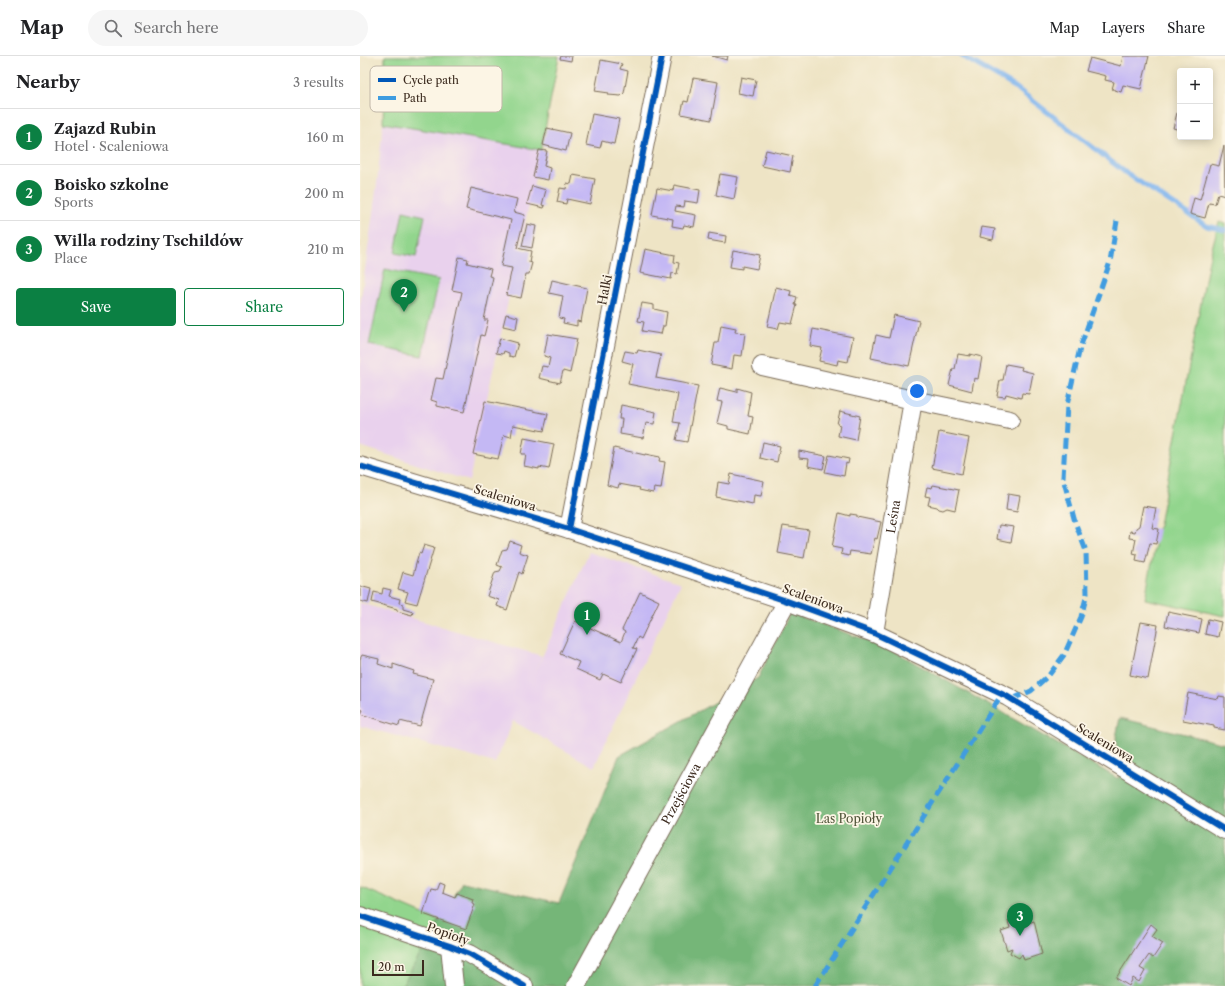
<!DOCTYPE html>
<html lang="en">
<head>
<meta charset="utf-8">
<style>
  body { margin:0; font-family:"Libre Caslon Text",serif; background:#f6f6f6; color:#202124 }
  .controls { position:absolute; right:12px; top:12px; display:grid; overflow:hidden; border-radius:4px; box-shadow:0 2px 10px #0003 }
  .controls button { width:36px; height:36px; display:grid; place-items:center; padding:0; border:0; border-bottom:1px solid #e0e0e0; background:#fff; color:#202124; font:20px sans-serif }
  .scale { position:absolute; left:12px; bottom:10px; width:52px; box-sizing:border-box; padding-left:4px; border:2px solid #3b2a1e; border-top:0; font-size:11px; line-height:14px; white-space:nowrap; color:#3b2a1e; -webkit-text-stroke:3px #fcf5e5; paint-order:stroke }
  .you { position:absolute; left:557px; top:335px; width:14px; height:14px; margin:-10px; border:3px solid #fff; border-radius:50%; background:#1a73e8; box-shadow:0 0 0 6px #1a73e833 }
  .badge { display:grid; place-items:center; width:26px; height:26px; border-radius:50%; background:#0b8043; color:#fff; font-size:13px; font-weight:700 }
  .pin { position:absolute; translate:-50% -33px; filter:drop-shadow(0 1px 2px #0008) }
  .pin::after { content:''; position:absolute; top:21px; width:14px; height:12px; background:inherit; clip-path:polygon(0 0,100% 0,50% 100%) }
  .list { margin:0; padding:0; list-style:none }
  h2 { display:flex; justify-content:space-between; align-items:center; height:52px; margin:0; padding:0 16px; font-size:17px }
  h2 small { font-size:13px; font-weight:400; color:#757577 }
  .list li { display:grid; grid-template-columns:26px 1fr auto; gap:12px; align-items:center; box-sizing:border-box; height:56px; padding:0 16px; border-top:1px solid #e0e0e0 }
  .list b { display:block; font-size:15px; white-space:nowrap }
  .list p { margin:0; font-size:13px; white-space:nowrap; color:#757577 }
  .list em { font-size:13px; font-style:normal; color:#757577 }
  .actions { display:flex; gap:8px; padding:12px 16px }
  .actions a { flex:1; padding:9px 0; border:1px solid #0b8043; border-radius:4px; text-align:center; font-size:14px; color:#0b8043 }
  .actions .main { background:#0b8043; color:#fff }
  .icon { flex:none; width:22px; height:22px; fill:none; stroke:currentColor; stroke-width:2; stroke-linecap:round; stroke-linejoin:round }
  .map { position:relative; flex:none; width:865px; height:930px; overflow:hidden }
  header { display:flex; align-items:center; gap:24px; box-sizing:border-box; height:56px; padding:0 20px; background:#fff; border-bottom:1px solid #e0e0e0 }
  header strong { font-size:19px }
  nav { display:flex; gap:22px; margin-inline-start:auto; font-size:14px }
  .search { width:280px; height:36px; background:#f6f6f6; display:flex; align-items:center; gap:10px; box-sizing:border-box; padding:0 14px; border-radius:22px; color:#757577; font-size:15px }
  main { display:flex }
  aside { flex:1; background:#fff }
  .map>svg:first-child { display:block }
  .built { fill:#e9d1ed }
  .green { fill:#92d58d; stroke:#668056 }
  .forest { fill:#75b678; stroke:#58704b }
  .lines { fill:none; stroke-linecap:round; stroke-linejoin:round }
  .stream { stroke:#81b6ef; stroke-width:5 }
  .building { fill:#c4b8f4 }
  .minor-casing { stroke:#7a6b58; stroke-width:20 }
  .minor { stroke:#fff; stroke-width:18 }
  .quiet { stroke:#3f9ce0; stroke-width:5; stroke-dasharray:10 5; stroke-linecap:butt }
  .cycleway-casing { stroke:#fcf5e5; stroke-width:8 }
  .cycleway { stroke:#0057b8; stroke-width:6 }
  .labels { text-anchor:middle; stroke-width:3.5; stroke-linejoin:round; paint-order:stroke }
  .street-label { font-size:12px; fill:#3b2a1e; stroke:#fcf5e5 }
  .park-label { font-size:12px; fill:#51553a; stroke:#fcf5e5 }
  .key { fill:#fcf5e5; stroke:#c2b8a9; stroke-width:1 }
  .key-label { font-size:11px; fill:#3b2a1e }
</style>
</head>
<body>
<header>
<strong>Map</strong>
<div class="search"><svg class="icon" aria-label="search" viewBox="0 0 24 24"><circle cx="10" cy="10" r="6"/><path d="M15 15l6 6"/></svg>Search here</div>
<nav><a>Map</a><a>Layers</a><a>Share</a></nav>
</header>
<main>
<aside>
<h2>Nearby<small>3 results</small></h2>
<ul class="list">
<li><span class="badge">1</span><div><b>Zajazd Rubin</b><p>Hotel · Scaleniowa</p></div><em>160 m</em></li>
<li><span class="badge">2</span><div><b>Boisko szkolne</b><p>Sports</p></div><em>200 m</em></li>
<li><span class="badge">3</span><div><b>Willa rodziny Tschildów</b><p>Place</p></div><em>210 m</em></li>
</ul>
<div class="actions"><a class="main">Save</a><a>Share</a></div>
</aside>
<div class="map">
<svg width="865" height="930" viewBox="0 0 865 930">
  <rect width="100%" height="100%" fill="#fcf5e5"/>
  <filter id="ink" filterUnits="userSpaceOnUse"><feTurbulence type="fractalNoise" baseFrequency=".025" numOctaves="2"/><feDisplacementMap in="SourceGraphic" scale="8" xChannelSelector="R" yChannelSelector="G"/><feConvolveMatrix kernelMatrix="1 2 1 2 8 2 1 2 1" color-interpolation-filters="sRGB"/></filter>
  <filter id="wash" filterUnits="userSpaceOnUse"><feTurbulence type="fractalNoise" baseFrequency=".012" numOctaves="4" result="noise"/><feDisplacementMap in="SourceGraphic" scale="16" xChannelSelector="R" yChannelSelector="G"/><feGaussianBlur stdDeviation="0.9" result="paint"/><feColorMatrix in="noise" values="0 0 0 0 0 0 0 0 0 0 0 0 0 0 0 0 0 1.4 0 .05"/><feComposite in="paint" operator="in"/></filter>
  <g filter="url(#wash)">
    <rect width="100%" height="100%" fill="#eee4c5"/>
    <!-- built -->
    <g class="built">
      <polygon points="23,67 181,94 109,425 0,390 0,250 17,128"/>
      <polygon points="229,496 321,527 234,711 153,665 135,707 0,670 0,547 182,600 174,619"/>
    </g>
    <!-- green -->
    <g class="green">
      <polygon points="25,0 199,0 181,94 23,67"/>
      <polygon points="43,155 65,160 56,201 35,197"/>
      <polygon points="859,166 865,168 865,560 785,543 849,204"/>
      <polygon points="25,213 79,224 62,300 9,289"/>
      <polygon points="0,831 117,881 198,930 0,930"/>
    </g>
    <!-- forest -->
    <polygon class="forest" points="430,557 529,592 759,723 756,681 760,662 865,688 865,930 42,930 102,825 199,847 259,700 398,622"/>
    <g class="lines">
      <!-- stream -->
      <polyline class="stream" points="602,0 655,31 766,117 847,170 865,174"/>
    </g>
    <g id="blocks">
      <!-- building -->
      <g class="building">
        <polygon points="201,0 212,0 211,5 200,3"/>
        <polygon points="352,0 368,0 367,4"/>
        <polygon points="763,0 789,0 781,33 763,29 761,36 752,33 754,26 745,24 746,20 726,15 730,2 761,10"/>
        <polygon points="241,4 262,8 260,13 268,15 264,37 261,40 248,39 249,37 235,35"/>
        <polygon points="381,21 396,24 393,40 378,37"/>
        <polygon points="333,22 358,26 351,64 321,58 324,45 328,46"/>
        <polygon points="817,57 820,58 820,74 813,72"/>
        <polygon points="232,58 259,63 254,88 242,85 240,92 226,89"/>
        <polygon points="187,72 210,77 206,95 183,89"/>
        <polygon points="864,89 865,140 858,138 855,148 849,147 845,162 830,158 834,142 840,144 850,108 859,110"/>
        <polygon points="179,94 187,95 184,110 190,112 188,124 173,121"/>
        <polygon points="406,94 433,100 430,116 402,110"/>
        <polygon points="360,118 378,121 374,143 356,139"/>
        <polygon points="213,119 235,123 230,148 207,143 206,148 197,146 200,132 206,133 207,127 211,128"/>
        <polygon points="314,129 340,134 338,147 325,145 324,151 316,150 315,155 336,159 334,171 324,169 323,172 312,170 313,163 292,159 297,132 313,135"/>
        <polygon points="172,130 186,134 182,149 185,150 184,152 167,148"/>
        <polygon points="111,132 157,143 154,156 165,159 157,192 171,195 169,206 172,207 169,218 166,218 161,242 146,239 152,212 141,210 151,164 106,153"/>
        <polygon points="167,168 176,170 172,192 162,190"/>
        <polygon points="622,171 635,173 633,184 620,181"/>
        <polygon points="349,177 366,180 365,187 348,184"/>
        <polygon points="285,193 315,199 314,206 319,207 317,218 312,217 311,223 280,217"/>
        <polygon points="373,194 400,199 397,213 382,210 382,213 370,211"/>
        <polygon points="99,201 108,203 107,207 131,213 129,220 133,221 124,264 128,264 124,280 121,279 104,356 77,350 77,346 71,344 76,322 83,323 102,236 92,234"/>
        <polygon points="192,224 227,232 221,266 217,265 217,270 203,267 204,263 199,262 203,240 189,237"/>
        <polygon points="416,231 431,235 430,239 437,241 435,249 437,249 432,268 420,266 418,273 407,271"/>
        <polygon points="282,247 294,249 294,253 307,256 305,270 303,270 301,278 282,275 284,266 278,265"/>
        <polygon points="146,258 158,261 156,273 143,270"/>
        <polygon points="534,259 559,265 549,310 511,302 516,279 529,282"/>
        <polygon points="361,269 376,272 375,276 385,277 382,300 374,299 372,313 351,309 355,287 358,287"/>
        <polygon points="453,273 493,281 488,306 478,304 477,309 459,305 462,292 450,290"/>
        <polygon points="188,278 217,283 210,317 203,315 200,327 179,322 182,310 188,311 190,302 184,300"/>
        <polygon points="140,282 158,287 154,301 149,300 149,297 144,295 143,298 136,297"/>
        <polygon points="278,294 301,299 296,322 338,330 327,386 316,384 320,367 313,366 318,338 268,328 273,308 262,305 265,295 277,297"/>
        <polygon points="598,298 610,300 610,298 622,301 618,323 614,322 612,335 589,329 593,313 595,313"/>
        <polygon points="646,308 662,311 661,314 673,317 669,338 662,337 661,342 646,338 645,341 637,340 640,324 643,324"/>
        <polygon points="360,332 377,336 377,332 391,336 389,349 390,349 388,360 393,361 390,378 368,373 368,370 357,367 362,346 357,345"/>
        <polygon points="125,345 188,358 184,375 153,369 151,381 144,379 138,403 113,398"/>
        <polygon points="261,349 296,356 294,368 286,367 283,382 260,378 262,363 259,363"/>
        <polygon points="480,355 500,360 496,384 478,380 480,369 477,368"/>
        <polygon points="579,376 609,382 602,418 572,412"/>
        <polygon points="164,382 194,388 189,413 179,411 179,413 164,410 166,398 161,398"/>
        <polygon points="403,386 420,390 417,406 400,402"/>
        <polygon points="254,392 285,399 285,398 300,401 299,405 305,406 301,433 294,432 293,437 279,434 280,432 259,428 258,432 247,429"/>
        <polygon points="439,395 466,400 463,413 448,410 449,403 439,402"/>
        <polygon points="469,399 489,403 488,408 486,407 484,420 465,416"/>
        <polygon points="371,418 404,425 401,440 394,439 393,448 356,441 358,426 369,428"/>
        <polygon points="573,429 599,434 595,454 587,452 583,454 579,453 577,451 568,449 570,441 565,440 567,431 572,432"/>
        <polygon points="648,438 660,440 657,456 646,454"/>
        <polygon points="783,450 796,452 792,472 799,473 796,488 790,487 785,507 776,505 777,499 773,498 776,483 769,482 770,475 775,476 776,472 779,470"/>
        <polygon points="479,457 490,460 490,458 497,459 497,461 521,466 517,483 515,482 511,498 490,495 489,500 481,498 482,493 472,491"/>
        <polygon points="639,469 654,471 651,486 637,483"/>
        <polygon points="423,470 449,474 444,502 418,497"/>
        <polygon points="150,485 161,489 159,496 168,499 162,518 159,516 147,554 137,550 139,544 127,540 135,516 140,515 142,511 137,509 142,494 147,493"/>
        <polygon points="64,489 74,492 57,548 45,545 48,536 38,533 43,516 53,519 59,497 61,498"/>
        <polygon points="0,530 11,533 8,547 0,545"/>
        <polygon points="23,532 31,534 29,540 40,543 39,547 43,548 43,553 53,556 52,559 37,555 37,553 12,546 14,536 22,538"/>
        <polygon points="280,536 299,545 281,583 278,581 273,592 277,593 261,626 243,618 240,624 216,613 219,606 200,598 215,565 261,586 265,576 262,574"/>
        <polygon points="808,556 842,563 839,577 805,570"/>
        <polygon points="848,563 861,566 858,581 845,578"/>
        <polygon points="781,566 798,569 788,623 770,619"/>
        <polygon points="2,599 19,603 18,608 33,613 33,608 54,615 53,618 73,623 60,670 40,665 39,670 1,658 3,654 0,653 0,603"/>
        <polygon points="828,637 858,643 859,640 865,641 865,674 854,672 854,670 823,664"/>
        <polygon points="79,826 84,828 82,836 95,841 97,837 113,843 112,847 115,848 106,873 63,858 71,833 76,834"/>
        <polygon points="664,861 666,868 674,865 682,898 664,904 662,898 659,902 650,897 652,892 647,894 641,875 650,872 648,865"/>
        <polygon points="791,868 797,873 792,880 803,887 793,902 789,899 780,912 785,915 779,926 773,922 769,930 756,922"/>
      </g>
    </g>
  </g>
  <g filter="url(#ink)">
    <use href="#blocks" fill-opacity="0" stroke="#7a6b58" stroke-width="1"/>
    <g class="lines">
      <!-- minor casing -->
      <g class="minor-casing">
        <g id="minor">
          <polyline points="402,310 553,344"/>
          <polyline points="0,410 209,473 427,545 514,577 648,641 865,774"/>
          <polyline points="209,473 302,0"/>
          <path id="s1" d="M514,577L553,344L650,364"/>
          <polyline points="0,860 90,890 110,898 164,930"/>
          <polyline points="90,890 94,930"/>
          <path id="s2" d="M216,930L427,545"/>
        </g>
      </g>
      <!-- minor -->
      <use href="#minor" class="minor"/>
      <!-- quiet -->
      <g class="quiet">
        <polyline points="652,643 671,635 689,619 704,599 721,561 727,538 726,495 715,466 703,422 707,349 720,292 750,206 757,165"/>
        <polyline points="455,930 642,638"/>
      </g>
      <!-- cycleway casing -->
      <g class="cycleway-casing">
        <g id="cycleway">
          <polyline points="0,410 209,473 427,545 514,577 648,641 865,774"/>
          <polyline points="209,473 302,0"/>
          <polyline points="0,860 90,890 110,898 164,930"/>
        </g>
      </g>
      <!-- cycleway -->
      <use href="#cycleway" class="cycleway"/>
    </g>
  </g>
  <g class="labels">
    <!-- street labels -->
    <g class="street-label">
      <text transform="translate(245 234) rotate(-79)" y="4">Halki</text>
      <text transform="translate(145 442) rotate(17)" y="4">Scaleniowa</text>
      <text dy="4" stroke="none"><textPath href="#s1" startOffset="118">Leśna</textPath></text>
      <text transform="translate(453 543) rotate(20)" y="4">Scaleniowa</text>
      <text transform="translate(745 687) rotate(31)" y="4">Scaleniowa</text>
      <text dy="4" stroke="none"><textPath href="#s2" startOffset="219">Przejściowa</textPath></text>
      <text transform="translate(88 878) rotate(20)" y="4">Popioły</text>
    </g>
    <!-- park labels -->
    <g class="park-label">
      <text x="489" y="767">Las Popioły</text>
    </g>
  </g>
  <!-- legend -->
  <rect x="10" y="10" width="132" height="46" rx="6" class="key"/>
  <rect x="18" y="22" width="18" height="4" fill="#0057b8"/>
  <rect x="18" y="40" width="18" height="4" fill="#3f9ce0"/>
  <g class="key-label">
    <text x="43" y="28">Cycle path</text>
    <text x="43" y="46">Path</text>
  </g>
</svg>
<div class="controls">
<button>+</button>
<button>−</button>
</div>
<div class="scale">20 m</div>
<div class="you"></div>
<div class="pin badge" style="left:227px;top:579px">1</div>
<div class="pin badge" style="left:44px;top:256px">2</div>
<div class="pin badge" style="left:660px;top:880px">3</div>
</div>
</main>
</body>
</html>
